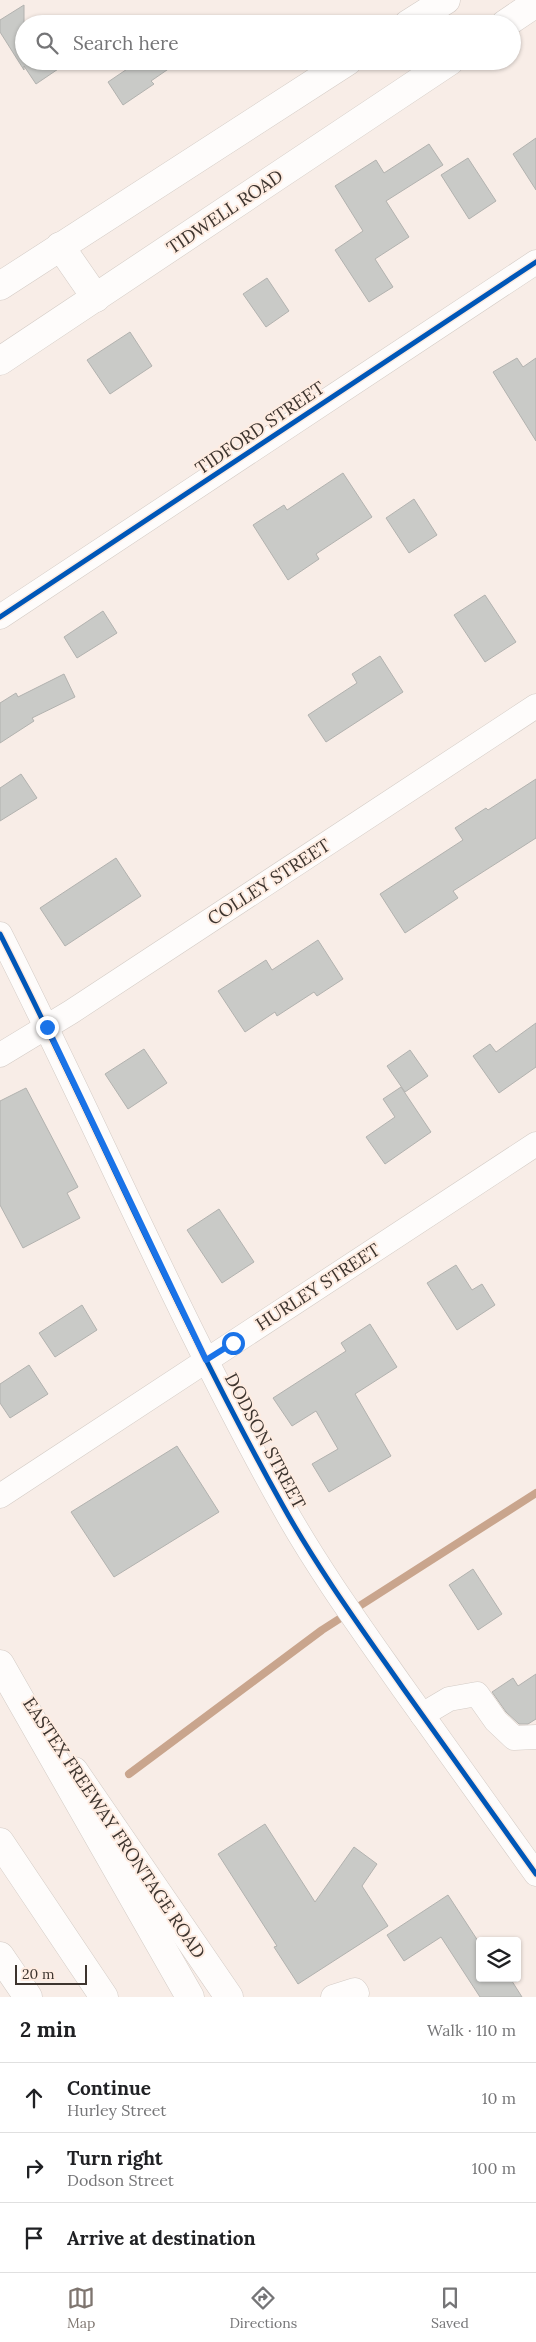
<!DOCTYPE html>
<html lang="en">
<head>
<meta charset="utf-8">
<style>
  body { margin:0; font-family:Lora,serif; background:#f6f6f6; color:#202124 }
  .controls { position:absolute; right:15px; bottom:15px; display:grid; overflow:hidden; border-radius:5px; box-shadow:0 1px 4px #0004 }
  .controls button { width:45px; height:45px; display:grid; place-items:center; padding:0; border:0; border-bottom:1px solid #e0e0e0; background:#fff; color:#202124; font:25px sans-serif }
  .scale { position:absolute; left:15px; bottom:12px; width:72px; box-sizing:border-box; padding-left:5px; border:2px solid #3d342e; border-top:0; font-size:14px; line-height:18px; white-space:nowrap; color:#3d342e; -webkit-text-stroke:4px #feece1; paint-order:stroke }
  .stop { position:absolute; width:15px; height:15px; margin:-11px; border:4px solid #1a73e8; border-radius:50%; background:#fff }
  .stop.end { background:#1a73e8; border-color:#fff; box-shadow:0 1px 5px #0008 }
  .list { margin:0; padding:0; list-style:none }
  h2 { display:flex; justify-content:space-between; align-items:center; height:65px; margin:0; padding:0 20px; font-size:21px }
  h2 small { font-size:16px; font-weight:400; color:#757577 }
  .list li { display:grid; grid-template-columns:32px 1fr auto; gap:15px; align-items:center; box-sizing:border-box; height:70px; padding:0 20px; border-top:1px solid #e0e0e0 }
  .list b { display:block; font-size:19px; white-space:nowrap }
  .list p { margin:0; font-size:16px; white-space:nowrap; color:#757577 }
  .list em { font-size:16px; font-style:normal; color:#757577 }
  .icon { flex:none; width:28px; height:28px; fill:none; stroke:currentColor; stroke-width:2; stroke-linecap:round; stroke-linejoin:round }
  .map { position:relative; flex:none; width:536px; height:1997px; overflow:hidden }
  .search { position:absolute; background:#fff; box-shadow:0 1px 4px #0004; left:15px; right:15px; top:15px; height:55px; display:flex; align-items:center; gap:12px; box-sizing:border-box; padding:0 18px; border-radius:28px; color:#757577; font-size:19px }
  .sheet { height:275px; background:#fff }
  nav { display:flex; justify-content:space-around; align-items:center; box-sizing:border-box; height:70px; border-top:1px solid #e0e0e0; background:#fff; font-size:14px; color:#757577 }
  nav a { display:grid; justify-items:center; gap:2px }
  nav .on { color:#7e756f }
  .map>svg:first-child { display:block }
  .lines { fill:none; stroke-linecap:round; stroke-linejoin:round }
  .stream { stroke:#c9a58d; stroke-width:8 }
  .building { fill:#c9cac7; stroke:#b2b2af }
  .minor-casing { stroke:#d3cbc5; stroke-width:25 }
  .major-casing { stroke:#d3cbc5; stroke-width:29 }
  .highway-casing { stroke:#d3cbc5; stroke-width:29 }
  .minor { stroke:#fefcfb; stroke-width:24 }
  .major { stroke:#fefcfb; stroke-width:28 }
  .highway { stroke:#fefcfb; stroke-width:28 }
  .cycleway-casing { stroke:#feece1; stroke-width:8 }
  .cycleway { stroke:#0057b8; stroke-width:5 }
  .route { stroke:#1a73e8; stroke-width:6 }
  .labels { text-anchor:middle; stroke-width:4; stroke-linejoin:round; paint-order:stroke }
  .street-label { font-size:18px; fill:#3d342e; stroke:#feece1 }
</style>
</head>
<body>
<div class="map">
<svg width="536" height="1997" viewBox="0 0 536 1997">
  <rect width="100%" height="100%" fill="#f8ede7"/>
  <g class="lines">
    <!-- stream -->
    <polyline class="stream" points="129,1774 322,1630 536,1493"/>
  </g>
  <!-- building -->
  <g class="building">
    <polygon points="24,5 24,61 70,61 36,84 24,66 24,70 0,32 0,20"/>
    <polygon points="139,61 180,61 151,81 154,84 123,105 108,82"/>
    <polygon points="536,138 536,190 513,154"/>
    <polygon points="429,144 443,165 386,201 409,237 375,259 393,287 369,302 335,250 363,231 335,186 376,160 384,173"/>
    <polygon points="468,158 496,201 469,219 441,175"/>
    <polygon points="267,278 289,311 266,327 243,294"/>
    <polygon points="130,332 152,366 110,394 87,360"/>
    <polygon points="517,358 523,367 536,358 536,441 493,372"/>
    <polygon points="343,473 372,517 316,554 319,559 288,580 253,525 284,505 287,510"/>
    <polygon points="414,499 437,535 409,553 386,518"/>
    <polygon points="485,595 516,642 485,662 454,615"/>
    <polygon points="103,611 117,633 77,658 64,637"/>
    <polygon points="380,656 403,692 326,742 308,715 357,683 352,674"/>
    <polygon points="64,674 75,697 32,718 34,721 0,743 0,703 16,693 18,697"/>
    <polygon points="21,774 37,798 0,821 0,788"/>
    <polygon points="536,779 536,838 453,891 458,898 405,933 380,894 463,840 455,828 486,808 488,810"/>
    <polygon points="116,858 141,896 65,946 40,908"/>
    <polygon points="318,940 343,979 317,996 314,992 277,1016 275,1012 245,1032 218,991 266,960 272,970"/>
    <polygon points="536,1023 536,1067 499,1093 473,1056 490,1044 496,1052"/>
    <polygon points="144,1049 167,1083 128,1109 105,1074"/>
    <polygon points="410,1050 428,1076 405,1092 387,1066"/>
    <polygon points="401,1087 431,1132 385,1164 366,1137 395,1117 383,1099"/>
    <polygon points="26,1088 78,1187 67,1193 80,1218 23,1248 0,1205 0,1101"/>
    <polygon points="219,1209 254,1262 222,1283 187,1230"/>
    <polygon points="456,1265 472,1290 482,1284 495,1305 457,1330 427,1283"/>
    <polygon points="82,1305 97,1330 55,1357 39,1333"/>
    <polygon points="370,1324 397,1367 355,1394 391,1456 329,1492 312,1464 338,1449 316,1411 292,1426 273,1398 346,1351 341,1343"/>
    <polygon points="29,1365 48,1394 10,1418 0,1403 0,1384"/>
    <polygon points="177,1446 219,1512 114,1577 71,1512"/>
    <polygon points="473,1569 502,1614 478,1630 449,1585"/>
    <polygon points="536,1674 536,1719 528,1724 519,1724 506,1712 492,1692 513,1678 518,1686"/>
    <polygon points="265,1824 315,1902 354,1847 377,1864 362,1886 388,1926 298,1984 274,1947 277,1946 218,1854"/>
    <polygon points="448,1895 480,1944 480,1978 510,1978 522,1997 480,1997 441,1937 404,1961 387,1935"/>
  </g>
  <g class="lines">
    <!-- minor casing -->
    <g class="minor-casing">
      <g id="minor">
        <polyline points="0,617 536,262"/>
        <path d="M0,934C96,1123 179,1320 283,1506C318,1569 361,1628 403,1688C447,1750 491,1812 536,1874"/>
        <polyline points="0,1055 71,1012 536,706"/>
        <polyline points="0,1496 536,1144"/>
        <polyline points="422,1715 449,1699 477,1694 496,1721 514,1738 536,1737"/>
        <polyline points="333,1997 355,1990 357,1993"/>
      </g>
    </g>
    <!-- major casing -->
    <g class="major-casing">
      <g id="major">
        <polyline points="408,24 446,0"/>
        <polyline points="505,24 536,3"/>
        <polyline points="60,246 96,298"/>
        <polyline points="0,286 348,61"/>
        <polyline points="0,361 450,61"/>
        <polyline points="74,1771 229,1997"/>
      </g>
    </g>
    <!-- highway casing -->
    <g class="highway-casing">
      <g id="highway">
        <polyline points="0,1664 190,1997"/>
        <polyline points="0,1842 104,1997"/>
        <polyline points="0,1956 28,1997"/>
      </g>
    </g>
    <!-- minor -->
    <use href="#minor" class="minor"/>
    <!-- major -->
    <use href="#major" class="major"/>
    <!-- highway -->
    <use href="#highway" class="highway"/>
    <!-- cycleway casing -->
    <g class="cycleway-casing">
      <g id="cycleway">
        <polyline points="0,617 536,262"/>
        <path d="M0,934C96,1123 179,1320 283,1506C318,1569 361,1628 403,1688C447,1750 491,1812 536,1874"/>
      </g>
    </g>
    <!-- cycleway -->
    <use href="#cycleway" class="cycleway"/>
  </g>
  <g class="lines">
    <!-- route -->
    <polyline class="route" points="47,1027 206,1360 233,1343"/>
  </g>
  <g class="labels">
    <!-- street labels -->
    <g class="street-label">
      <text transform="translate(225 212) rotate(-34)" y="6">TIDWELL ROAD</text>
      <text transform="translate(260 428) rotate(-34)" y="6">TIDFORD STREET</text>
      <text transform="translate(269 882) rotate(-33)" y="6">COLLEY STREET</text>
      <text transform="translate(318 1287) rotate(-33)" y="6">HURLEY STREET</text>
      <text transform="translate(265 1441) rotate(62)" y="6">DODSON STREET</text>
      <text transform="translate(114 1828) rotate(56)" y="6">EASTEX FREEWAY FRONTAGE ROAD</text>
    </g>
  </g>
</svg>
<div class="controls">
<button><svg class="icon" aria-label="layers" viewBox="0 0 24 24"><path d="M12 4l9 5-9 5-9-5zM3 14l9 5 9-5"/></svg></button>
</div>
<div class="scale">20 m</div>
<div class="stop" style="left:233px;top:1343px"></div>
<div class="stop end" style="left:47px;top:1027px"></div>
<div class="search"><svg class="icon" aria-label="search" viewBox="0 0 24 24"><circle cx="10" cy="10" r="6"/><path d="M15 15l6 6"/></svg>Search here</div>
</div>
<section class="sheet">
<h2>2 min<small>Walk · 110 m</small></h2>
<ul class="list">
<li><svg class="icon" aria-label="ahead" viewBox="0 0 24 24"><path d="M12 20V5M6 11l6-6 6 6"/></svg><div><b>Continue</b><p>Hurley Street</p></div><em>10 m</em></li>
<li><svg class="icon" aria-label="right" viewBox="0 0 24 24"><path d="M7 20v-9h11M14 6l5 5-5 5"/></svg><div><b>Turn right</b><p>Dodson Street</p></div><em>100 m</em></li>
<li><svg class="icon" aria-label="arrive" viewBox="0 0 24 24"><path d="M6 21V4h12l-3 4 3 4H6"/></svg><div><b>Arrive at destination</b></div></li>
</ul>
</section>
<nav>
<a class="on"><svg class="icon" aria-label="map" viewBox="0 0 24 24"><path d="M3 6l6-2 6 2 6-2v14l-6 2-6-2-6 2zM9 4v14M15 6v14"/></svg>Map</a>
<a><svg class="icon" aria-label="directions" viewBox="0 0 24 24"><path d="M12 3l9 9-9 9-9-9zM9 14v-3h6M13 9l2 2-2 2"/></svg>Directions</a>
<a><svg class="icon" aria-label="saved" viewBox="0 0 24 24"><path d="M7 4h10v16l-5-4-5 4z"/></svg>Saved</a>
</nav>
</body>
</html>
